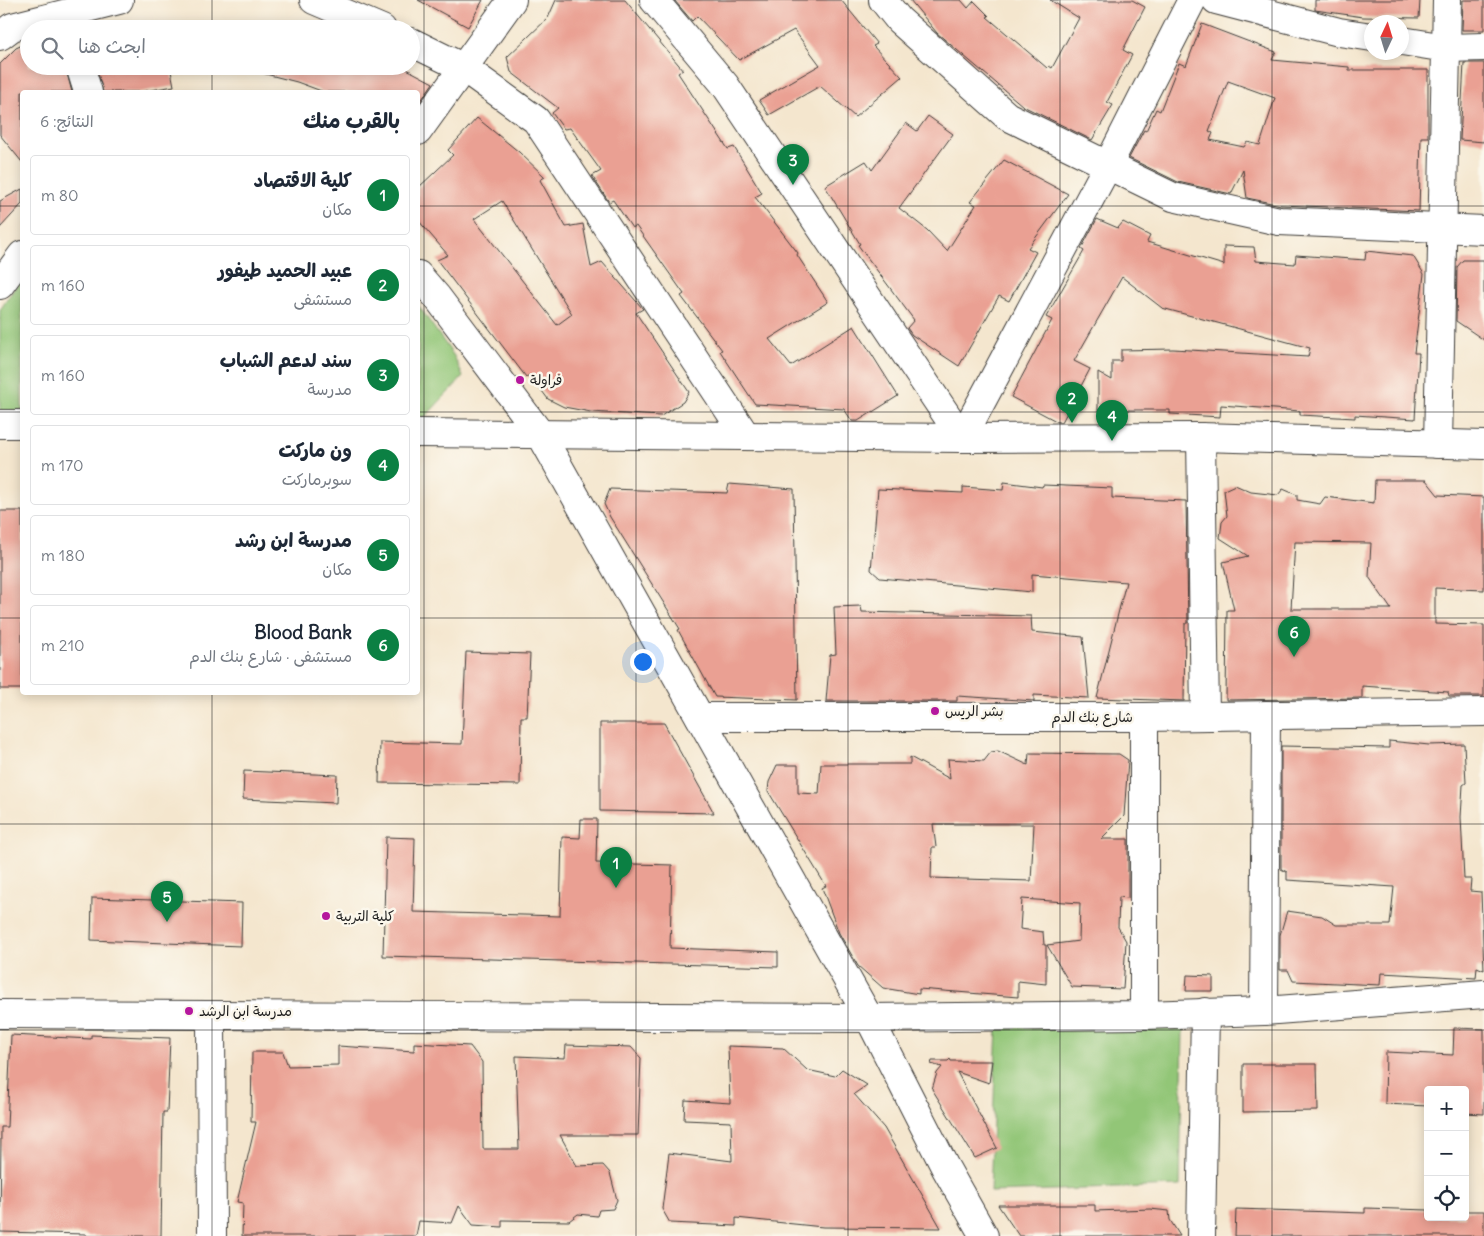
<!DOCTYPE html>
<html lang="ar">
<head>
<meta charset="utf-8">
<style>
  body { margin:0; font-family:Delius,"Playpen Sans Arabic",sans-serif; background:#f2f2f3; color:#1f2937; direction:rtl }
  .controls { position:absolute; right:15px; bottom:15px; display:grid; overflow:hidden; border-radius:5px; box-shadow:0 2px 12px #0003 }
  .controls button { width:45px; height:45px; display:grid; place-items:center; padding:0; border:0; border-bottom:1px solid #e0e1e3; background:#fff; color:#1f2937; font:25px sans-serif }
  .compass { position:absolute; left:1364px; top:15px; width:45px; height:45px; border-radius:50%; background:#fff; box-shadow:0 2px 12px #0003; rotate:4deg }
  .you { position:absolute; left:642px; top:661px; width:18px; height:18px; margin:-12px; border:4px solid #fff; border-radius:50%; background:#1a73e8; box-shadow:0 0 0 8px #1a73e833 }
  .badge { display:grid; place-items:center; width:32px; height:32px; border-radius:50%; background:#0b8043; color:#fff; font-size:16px; font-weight:700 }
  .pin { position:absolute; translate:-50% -41px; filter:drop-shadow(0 1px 2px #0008) }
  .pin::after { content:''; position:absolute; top:26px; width:18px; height:15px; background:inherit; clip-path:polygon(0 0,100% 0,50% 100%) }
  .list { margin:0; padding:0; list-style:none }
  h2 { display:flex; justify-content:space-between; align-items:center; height:65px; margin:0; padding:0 20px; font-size:21px }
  h2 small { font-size:16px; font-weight:400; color:#747a83 }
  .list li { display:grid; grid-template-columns:32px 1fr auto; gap:15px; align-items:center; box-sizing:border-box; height:80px; margin:0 10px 10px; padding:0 10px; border:1px solid #e0e1e3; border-radius:5px }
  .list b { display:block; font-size:19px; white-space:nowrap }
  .list p { margin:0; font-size:16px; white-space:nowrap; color:#747a83 }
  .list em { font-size:16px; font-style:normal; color:#747a83 }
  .icon { flex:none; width:28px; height:28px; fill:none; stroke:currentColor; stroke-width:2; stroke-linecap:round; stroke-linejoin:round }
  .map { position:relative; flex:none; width:1484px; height:1236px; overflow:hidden; direction:ltr }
  .search { position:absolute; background:#fff; box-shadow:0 2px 12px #0003; left:20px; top:20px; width:400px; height:55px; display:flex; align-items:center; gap:12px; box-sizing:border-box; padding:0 18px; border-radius:28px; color:#747a83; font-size:19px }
  .panel { position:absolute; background:#fff; box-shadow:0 2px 12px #0003; left:20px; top:90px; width:400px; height:605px; border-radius:5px; direction:rtl }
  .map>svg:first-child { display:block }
  .green { fill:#92c677; stroke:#57714a }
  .building { fill:#eaa093; fill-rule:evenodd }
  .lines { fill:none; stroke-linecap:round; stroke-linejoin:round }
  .minor-casing { stroke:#3c3a37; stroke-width:30 }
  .minor { stroke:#fff; stroke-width:28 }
  .grid { fill:none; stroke:#1c1c1c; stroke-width:1; stroke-opacity:0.55 }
  .poi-dot { fill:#b5179e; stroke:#fbf7ec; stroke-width:2 }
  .labels { text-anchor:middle; stroke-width:5; stroke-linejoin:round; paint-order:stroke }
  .poi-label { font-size:14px; fill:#1c1c1c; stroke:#fbf7ec; text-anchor:start }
  .street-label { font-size:14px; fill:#1c1c1c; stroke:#fbf7ec }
</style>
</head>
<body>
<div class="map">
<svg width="1484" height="1236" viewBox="0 0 1484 1236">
  <rect width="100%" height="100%" fill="#fbf7ec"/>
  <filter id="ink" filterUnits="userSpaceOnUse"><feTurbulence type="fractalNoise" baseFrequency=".02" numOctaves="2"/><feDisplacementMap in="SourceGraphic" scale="10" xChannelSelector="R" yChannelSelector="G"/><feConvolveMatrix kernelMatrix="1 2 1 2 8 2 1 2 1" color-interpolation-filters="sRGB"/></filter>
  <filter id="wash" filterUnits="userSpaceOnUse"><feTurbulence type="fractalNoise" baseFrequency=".0096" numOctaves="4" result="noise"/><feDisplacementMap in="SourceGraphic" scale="20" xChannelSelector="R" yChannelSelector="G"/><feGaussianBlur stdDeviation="1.12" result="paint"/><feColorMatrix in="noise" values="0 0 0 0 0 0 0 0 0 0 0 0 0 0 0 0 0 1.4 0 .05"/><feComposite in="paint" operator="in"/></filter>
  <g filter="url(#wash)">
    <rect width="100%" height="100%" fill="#f4e6ce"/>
    <!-- green -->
    <g class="green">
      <polygon points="22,277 22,412 0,411 0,310"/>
      <polygon points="418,305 454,356 463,377 420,422 418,422"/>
      <polygon points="997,1026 1183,1029 1180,1186 990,1192"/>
    </g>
    <g id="blocks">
      <!-- building -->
      <g class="building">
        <polygon points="418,0 483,0 468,27"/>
        <polygon points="556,0 625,0 683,70 678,73 728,149 734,147 762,193 755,197 798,253 797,255 828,302 769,339 791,366 854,326 898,396 858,421 852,421 844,409 755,404 720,351 722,350 681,296 684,294 636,226 632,228 613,200 609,202 592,176 601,171 570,128 564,129 552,113 558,108 511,72 507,57 548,18"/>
        <polygon points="674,0 841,0 877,44 873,46 902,77 855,117 820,86 769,115 759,100 820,65 794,30 739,60 697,16 692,21"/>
        <polygon points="910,0 961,0 968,8 974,1 989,16 987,17 1047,68 1049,66 1052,68 1079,18 1050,0 1132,0 1145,7 1123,50 1132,55 1107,102 1113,105 1092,140 1023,106 937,33"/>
        <polygon points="1315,0 1420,0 1419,18 1363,17 1315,10"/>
        <polygon points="1463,0 1484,0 1484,30 1462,30"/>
        <path d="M1202,24L1276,52L1272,60L1349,67V70H1428V137H1421L1419,211L1281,205L1247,198L1243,170L1231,194L1178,182L1129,158L1144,130L1146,131L1156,109L1160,111L1179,63L1186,66ZM1228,81L1275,98L1260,145L1247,142L1244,147L1210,140L1213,133L1209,131Z"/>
        <polygon points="29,42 29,66 65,66 72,92 22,92 22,162 0,135 0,64 16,48"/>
        <polygon points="1464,63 1484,63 1484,142 1460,140"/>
        <polygon points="96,66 170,66 174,86 140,92 103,92"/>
        <polygon points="259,66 401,66 433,83 418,105 418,92 324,92 297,82 258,72"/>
        <polygon points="928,116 953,134 899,208 927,230 947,251 976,205 970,202 1004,160 1068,194 1028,248 1036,252 1009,301 999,296 959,366 912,335 907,328 914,320 858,245 860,244 825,186 866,161 872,170 906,123 917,131"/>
        <path d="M477,118L519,152L545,177L540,180L566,227L583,224L591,267L602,262L643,309L636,313L689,392L683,402L661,416L591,412L564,407L548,399L530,375L526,377L437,260L448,255L418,220V188L453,155L448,150ZM502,201L572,314L557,325L474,219Z"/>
        <polygon points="22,189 22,204 0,228 0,201"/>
        <polygon points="1097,219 1118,228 1123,222 1150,236 1147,242 1224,265 1224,246 1254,247 1256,261 1295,264 1296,255 1365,260 1366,251 1413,256 1424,274 1414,353 1419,353 1415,419 1355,415 1355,418 1300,415 1300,411 1221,405 1220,417 1170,414 1170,410 1098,410 1098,372 1112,380 1112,361 1121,361 1121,350 1173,349 1308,357 1310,348 1162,308 1122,277 1074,361 1090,369 1062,422 1058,422 1011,397 1052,320 1046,317 1084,251 1081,249"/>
        <polygon points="1463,260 1484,260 1484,340 1456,321 1457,267"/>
        <path d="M1375,480H1426L1438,495L1484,497V590L1435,588V624L1484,625V696H1449L1448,692L1362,686V698L1226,700L1227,610H1234L1223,562L1248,556L1220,538L1222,522L1227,516L1224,490L1235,485L1251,492L1278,495L1283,489L1297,495V500L1320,504L1325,497L1374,503ZM1295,542L1371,543L1369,577L1391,609H1291Z"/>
        <polygon points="1004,482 1042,487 1043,485 1112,488 1112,498 1186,501 1188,623 1185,624 1184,701 1097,698 1126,582 1032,574 1032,592 880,578 871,570 878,489 963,493 963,487 1003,490"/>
        <polygon points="729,484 794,489 797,700 715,697 678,630 680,629 610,517 604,504 610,489 727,493"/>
        <rect x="0" y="511" width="22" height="178"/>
        <polygon points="861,606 862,612 1031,616 1032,632 1083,637 1089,698 1034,695 1034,701 957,696 957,701 826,701 830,655 836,654 834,607"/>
        <polygon points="466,652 530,654 527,717 521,717 520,785 379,783 380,742 462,744"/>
        <polygon points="600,723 664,723 714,813 600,811"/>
        <polygon points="1389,741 1429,745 1464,744 1466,783 1463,785 1461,817 1464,879 1471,879 1470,891 1481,892 1484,970 1477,967 1476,978 1381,973 1380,985 1293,981 1288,970 1280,970 1280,935 1287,911 1322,916 1336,925 1390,925 1394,887 1287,880 1287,872 1281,869 1281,746 1389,748"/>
        <path d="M998,751L1028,765L1029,753L1119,754L1128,760L1124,816L1101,839H1128V898L1119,897L1118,927L1126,941L1123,989L1072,987L1047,945L1079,941L1080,903L1022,899L1020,929L1043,932L1044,945H1046V984L1018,981V997L919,989V994L883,988L858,966L839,933L822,888L826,886L768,791L769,782L777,765H798V793L819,794L821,764H910V757L950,779L948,759L984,761L991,752ZM933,824H1034L1031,881L931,878L932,847H936Z"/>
        <polygon points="244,771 337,775 336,803 243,799"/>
        <polygon points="581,819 597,819 596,863 672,865 670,948 778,952 778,967 383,956 386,837 415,838 413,912 560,916 562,837 580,838"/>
        <polygon points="92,898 242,903 241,946 91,940"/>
        <polygon points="1187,975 1213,976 1213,991 1186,991"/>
        <polygon points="1454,1028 1484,1029 1484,1114 1465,1113 1465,1090 1428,1090 1428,1106 1385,1104 1386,1052 1453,1055"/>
        <polygon points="11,1035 91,1039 91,1035 170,1038 167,1112 163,1112 161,1236 86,1236 86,1234 0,1232 1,1127 7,1127"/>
        <polygon points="414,1043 470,1046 482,1062 483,1149 519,1149 516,1056 565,1058 566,1045 631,1047 641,1058 638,1135 560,1135 577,1166 603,1165 610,1173 617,1200 613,1209 599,1210 597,1216 578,1214 569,1221 502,1220 502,1227 473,1225 459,1206 452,1223 419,1221 416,1236 242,1236 243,1203 237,1202 256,1122 251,1122 252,1052 283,1052 288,1066 338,1065 338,1046 414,1051"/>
        <polygon points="728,1046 783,1048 807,1070 835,1076 842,1069 867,1085 854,1094 884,1128 941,1228 823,1227 736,1218 736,1226 670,1223 662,1209 669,1153 732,1161 731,1122 684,1120 685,1100 730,1103"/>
        <polygon points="950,1059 951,1061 992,1061 989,1083 957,1072 997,1148 975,1158 932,1089 937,1073 942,1067 931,1064 932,1061 948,1061"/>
        <polygon points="1243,1064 1317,1064 1318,1111 1243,1112"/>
        <polygon points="998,1205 1095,1205 1095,1211 1150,1209 1169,1211 1170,1220 1180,1236 1019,1236"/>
        <polygon points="1365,1208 1428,1210 1428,1217 1465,1217 1465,1211 1484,1211 1484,1236 1235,1236 1236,1209 1365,1213"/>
      </g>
    </g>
  </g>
  <g filter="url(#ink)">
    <use href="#blocks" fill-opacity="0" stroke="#3c3a37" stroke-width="1"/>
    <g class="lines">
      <!-- minor casing -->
      <g class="minor-casing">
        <g id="minor">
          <polyline points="314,0 382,29"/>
          <polyline points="654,0 725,85 962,438 1108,165 1192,0"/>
          <polyline points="883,0 899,20 1007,116 1173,197 1279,221 1484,230"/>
          <polyline points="1216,0 1339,32 1372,37"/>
          <polyline points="0,36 12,27 119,0"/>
          <polyline points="1402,41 1446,48 1484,47"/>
          <polyline points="411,42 464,68 536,120 746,436"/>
          <polyline points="80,66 88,92"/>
          <polyline points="418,131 512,0"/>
          <polyline points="418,275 437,297 541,435 869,1018 945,1167 984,1236"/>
          <polyline points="0,285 22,255"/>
          <polyline points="0,424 22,424"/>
          <polyline points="418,433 962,438 1201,437 1484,445"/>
          <polyline points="1201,437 1205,716"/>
          <polyline points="1438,444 1447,0"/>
          <polyline points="700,717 1144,717 1484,712"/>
          <polyline points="1144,717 1144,1015"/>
          <polyline points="1264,1011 1266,715"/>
          <polyline points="0,1014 869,1018 1144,1015 1264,1011 1484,994"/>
          <polyline points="211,1016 212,1236"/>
          <polyline points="1201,1236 1205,1012"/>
        </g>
      </g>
      <!-- minor -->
      <use href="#minor" class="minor"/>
    </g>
  </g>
  <!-- grid -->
  <path class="grid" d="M212,0V29M424,0V1236M636,0V1236M848,0V1236M1060,0V1236M1272,0V1236M212,66V92M0,206H22M418,206H1484M0,412H22M418,412H1484M0,618H22M418,618H1484M212,692V1236M0,824H1484M0,1030H1484"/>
  <!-- markers -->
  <g class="poi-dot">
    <circle cx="520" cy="380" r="5"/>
    <circle cx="935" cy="711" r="5"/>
    <circle cx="326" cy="916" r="5"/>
    <circle cx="189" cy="1011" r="5"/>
  </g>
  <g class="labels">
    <!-- poi labels -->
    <g class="poi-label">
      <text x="530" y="385">فراولة</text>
      <text x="945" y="716">بشر الريس</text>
      <text x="336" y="921">كلية التربية</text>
      <text x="199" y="1016">مدرسة ابن الرشد</text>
    </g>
    <!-- street labels -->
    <g class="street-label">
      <text x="1092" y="722">شارع بنك الدم</text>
    </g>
  </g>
</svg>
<div class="controls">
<button>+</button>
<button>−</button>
<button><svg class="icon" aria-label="locate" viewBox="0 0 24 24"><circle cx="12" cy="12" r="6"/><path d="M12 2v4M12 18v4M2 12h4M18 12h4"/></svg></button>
</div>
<svg class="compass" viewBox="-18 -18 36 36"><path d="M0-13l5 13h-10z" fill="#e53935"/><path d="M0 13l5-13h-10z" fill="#747a83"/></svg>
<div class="you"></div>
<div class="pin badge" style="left:616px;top:888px">1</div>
<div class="pin badge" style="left:1072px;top:423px">2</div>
<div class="pin badge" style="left:793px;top:185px">3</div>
<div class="pin badge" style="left:1112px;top:441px">4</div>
<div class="pin badge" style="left:167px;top:922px">5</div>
<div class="pin badge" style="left:1294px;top:657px">6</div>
<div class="search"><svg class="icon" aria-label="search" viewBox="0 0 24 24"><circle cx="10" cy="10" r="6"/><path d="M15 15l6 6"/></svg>ابحث هنا</div>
<section class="panel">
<h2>بالقرب منك<small>النتائج: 6</small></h2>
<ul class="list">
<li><span class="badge">1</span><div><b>كلية الاقتصاد</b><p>مكان</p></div><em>80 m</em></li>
<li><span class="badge">2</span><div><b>عبيد الحميد طيفور</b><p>مستشفى</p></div><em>160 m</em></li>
<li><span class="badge">3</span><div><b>سند لدعم الشباب</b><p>مدرسة</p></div><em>160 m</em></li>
<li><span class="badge">4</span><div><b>ون ماركت</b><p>سوبرماركت</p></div><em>170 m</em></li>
<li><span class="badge">5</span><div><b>مدرسة ابن رشد</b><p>مكان</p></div><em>180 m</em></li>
<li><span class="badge">6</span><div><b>Blood Bank</b><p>مستشفى · شارع بنك الدم</p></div><em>210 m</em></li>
</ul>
</section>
</div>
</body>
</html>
